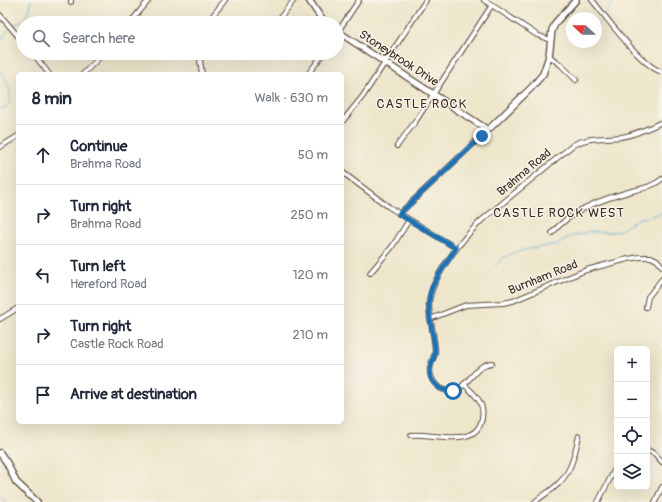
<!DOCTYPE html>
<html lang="en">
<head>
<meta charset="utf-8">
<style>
  body { margin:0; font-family:Pangolin,sans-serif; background:#f2f2f3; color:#1f2937 }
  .controls { position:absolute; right:12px; bottom:12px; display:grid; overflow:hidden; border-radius:6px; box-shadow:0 4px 16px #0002 }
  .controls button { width:36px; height:36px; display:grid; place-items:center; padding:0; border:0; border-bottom:1px solid #e0e1e3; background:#fff; color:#1f2937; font:20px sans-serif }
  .compass { position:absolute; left:566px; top:12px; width:36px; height:36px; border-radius:50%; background:#fff; box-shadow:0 4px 16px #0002; rotate:291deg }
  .stop { position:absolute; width:12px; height:12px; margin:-9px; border:3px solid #1f6fb2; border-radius:50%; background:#fff }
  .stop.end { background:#1f6fb2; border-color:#fff; box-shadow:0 1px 4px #0008 }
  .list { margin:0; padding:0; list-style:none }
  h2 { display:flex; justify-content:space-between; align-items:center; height:52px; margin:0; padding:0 16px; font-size:17px }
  h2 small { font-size:13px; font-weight:400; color:#747a83 }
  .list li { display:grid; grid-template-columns:26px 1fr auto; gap:12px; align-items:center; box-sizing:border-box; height:60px; padding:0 16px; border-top:1px solid #e0e1e3 }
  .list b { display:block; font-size:15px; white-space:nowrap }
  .list p { margin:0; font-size:13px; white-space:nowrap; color:#747a83 }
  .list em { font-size:13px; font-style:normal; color:#747a83 }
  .icon { flex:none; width:22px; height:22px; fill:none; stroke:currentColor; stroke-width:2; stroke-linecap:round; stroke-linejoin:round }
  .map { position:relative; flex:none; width:662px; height:502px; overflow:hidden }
  .search { position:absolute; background:#fff; box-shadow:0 4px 16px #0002; left:16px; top:16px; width:328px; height:44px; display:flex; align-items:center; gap:10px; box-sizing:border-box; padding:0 14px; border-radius:22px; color:#747a83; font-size:15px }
  .panel { position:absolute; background:#fff; box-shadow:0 4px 16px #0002; left:16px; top:72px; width:328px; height:352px; border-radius:6px }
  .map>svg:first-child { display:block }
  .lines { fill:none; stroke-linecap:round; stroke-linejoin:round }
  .stream { stroke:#5cacd6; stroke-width:1 }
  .street-casing { stroke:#564638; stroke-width:6 }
  .secondary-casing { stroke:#564638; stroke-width:8 }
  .street { stroke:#fff; stroke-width:4 }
  .secondary { stroke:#fff; stroke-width:5.5 }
  .route { stroke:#1f6fb2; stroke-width:5 }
  .labels { text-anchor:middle; stroke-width:3; stroke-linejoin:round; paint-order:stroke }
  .street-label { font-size:12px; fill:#3b2a1e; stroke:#f7f3e8 }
  .neighbourhood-label { font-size:13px; letter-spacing:1px; fill:#3b2a1e; stroke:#f7f3e8 }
</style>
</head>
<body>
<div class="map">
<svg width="662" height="502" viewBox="0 0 662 502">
  <rect width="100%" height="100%" fill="#f7f3e8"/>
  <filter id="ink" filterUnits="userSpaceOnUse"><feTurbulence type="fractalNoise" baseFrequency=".025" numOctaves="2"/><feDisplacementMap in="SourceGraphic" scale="8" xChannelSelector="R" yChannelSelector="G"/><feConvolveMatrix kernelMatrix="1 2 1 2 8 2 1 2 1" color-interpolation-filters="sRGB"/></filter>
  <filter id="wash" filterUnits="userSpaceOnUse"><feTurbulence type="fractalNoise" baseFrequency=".012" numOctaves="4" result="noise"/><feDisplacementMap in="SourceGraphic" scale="16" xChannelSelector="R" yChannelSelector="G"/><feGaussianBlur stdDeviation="0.9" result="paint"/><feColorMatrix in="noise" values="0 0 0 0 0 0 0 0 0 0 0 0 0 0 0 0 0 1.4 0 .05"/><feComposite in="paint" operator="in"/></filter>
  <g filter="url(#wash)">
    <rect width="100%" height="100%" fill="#eee6cb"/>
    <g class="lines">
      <!-- stream -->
      <g class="stream">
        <polyline points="605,15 614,0"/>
        <polyline points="12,26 25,20 30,7 31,0"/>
        <polyline points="596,29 603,17"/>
        <polyline points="0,42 9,29"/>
        <path d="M0,71C8,81 19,106 0,109"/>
        <polyline points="495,266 504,257 513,253 529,249 558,244 573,236 589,232 614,232 623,229 639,218 646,218 662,213"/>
        <polyline points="0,496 6,502"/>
      </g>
    </g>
  </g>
  <g filter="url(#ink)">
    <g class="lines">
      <!-- street casing -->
      <g class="street-casing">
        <g id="street">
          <polyline points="484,0 537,35 550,40"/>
          <path d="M592,0C607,18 641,66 662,72"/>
          <polyline points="71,2 71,0"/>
          <polyline points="0,15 23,42"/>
          <polyline points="130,23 149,0"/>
          <polyline points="207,23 225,0"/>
          <polyline points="276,23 294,0"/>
          <polyline points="337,33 359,0"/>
          <polyline points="33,53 49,74"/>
          <polyline points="199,53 202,74"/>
          <polyline points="549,56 561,65 576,80"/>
          <polyline points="83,74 104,53"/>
          <polyline points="308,74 324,53"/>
          <polyline points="342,122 363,96 426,0"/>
          <polyline points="397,146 415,122 492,5"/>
          <polyline points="0,147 18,136"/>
          <polyline points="342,172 389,207 456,248"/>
          <polyline points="399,214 488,130"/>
          <path d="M552,233C571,211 597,201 625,193C638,189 651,188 662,179"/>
          <polyline points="370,273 392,247 409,220"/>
          <polyline points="646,307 648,297 662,279"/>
          <polyline points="0,319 18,308"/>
          <polyline points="430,319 466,305 503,303 513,301 586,270 628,259 640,257 651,257 657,260 662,266"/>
          <path d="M492,363C472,364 466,397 445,390C433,387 428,374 431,364C432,360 435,356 435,352C435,336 429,320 429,304C430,278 463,238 482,220L573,145C589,136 604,139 621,137C635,135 649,128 662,122"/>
          <path d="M411,435C432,432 477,450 482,418C485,402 474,394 464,384"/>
          <polyline points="647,450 655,454 662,462"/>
          <path d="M535,502C543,495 553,490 560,482C572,470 575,452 579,436"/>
          <polyline points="598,502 617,465"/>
          <polyline points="655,502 662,487"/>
        </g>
      </g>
      <!-- secondary casing -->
      <g class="secondary-casing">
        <g id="secondary">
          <polyline points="309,0 321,18 326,23"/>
          <polyline points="337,31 488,130 532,87 543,74 549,56 552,30 556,22 576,0"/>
          <polyline points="0,453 7,463 16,482 37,502"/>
        </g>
      </g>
      <!-- street -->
      <use href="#street" class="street"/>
      <!-- secondary -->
      <use href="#secondary" class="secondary"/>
    </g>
  </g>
  <g class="lines" filter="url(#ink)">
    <!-- route -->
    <path class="route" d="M453,391C443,391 435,387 431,378C427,366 435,361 435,351C434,330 424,308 432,288C438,274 448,261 456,248L399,214L482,136"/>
  </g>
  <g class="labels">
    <!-- street labels -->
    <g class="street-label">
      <text transform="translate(399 58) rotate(33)" y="4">Stoneybrook Drive</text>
      <text transform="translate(524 172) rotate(-40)" y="4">Brahma Road</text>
      <text transform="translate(543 277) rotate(-22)" y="4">Burnham Road</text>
    </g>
    <!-- neighbourhood labels -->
    <g class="neighbourhood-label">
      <text x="422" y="108">CASTLE ROCK</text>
      <text x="559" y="217">CASTLE ROCK WEST</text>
    </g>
  </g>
</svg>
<div class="controls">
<button>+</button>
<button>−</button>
<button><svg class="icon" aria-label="locate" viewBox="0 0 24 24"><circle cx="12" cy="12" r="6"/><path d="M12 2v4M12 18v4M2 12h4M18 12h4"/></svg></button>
<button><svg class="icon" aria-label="layers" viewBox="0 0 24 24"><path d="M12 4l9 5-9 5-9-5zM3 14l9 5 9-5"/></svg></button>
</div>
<svg class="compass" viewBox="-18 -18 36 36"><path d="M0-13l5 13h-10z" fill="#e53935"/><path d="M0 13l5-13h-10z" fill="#747a83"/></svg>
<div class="stop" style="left:453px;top:391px"></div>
<div class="stop end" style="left:482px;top:136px"></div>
<div class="search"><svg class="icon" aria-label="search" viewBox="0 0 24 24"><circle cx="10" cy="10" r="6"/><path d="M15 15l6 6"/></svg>Search here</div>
<section class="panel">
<h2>8 min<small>Walk · 630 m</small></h2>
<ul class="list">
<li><svg class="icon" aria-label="ahead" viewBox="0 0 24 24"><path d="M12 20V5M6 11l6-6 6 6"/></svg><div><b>Continue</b><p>Brahma Road</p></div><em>50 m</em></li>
<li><svg class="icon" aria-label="right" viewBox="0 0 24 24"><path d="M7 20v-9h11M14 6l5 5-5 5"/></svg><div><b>Turn right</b><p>Brahma Road</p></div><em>250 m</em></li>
<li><svg class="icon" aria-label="left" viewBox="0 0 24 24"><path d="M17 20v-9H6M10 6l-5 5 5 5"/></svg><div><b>Turn left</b><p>Hereford Road</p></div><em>120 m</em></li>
<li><svg class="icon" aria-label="right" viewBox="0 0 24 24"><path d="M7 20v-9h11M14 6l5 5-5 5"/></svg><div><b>Turn right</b><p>Castle Rock Road</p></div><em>210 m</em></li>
<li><svg class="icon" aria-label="arrive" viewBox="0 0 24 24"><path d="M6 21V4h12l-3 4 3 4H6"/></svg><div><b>Arrive at destination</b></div></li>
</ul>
</section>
</div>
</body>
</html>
